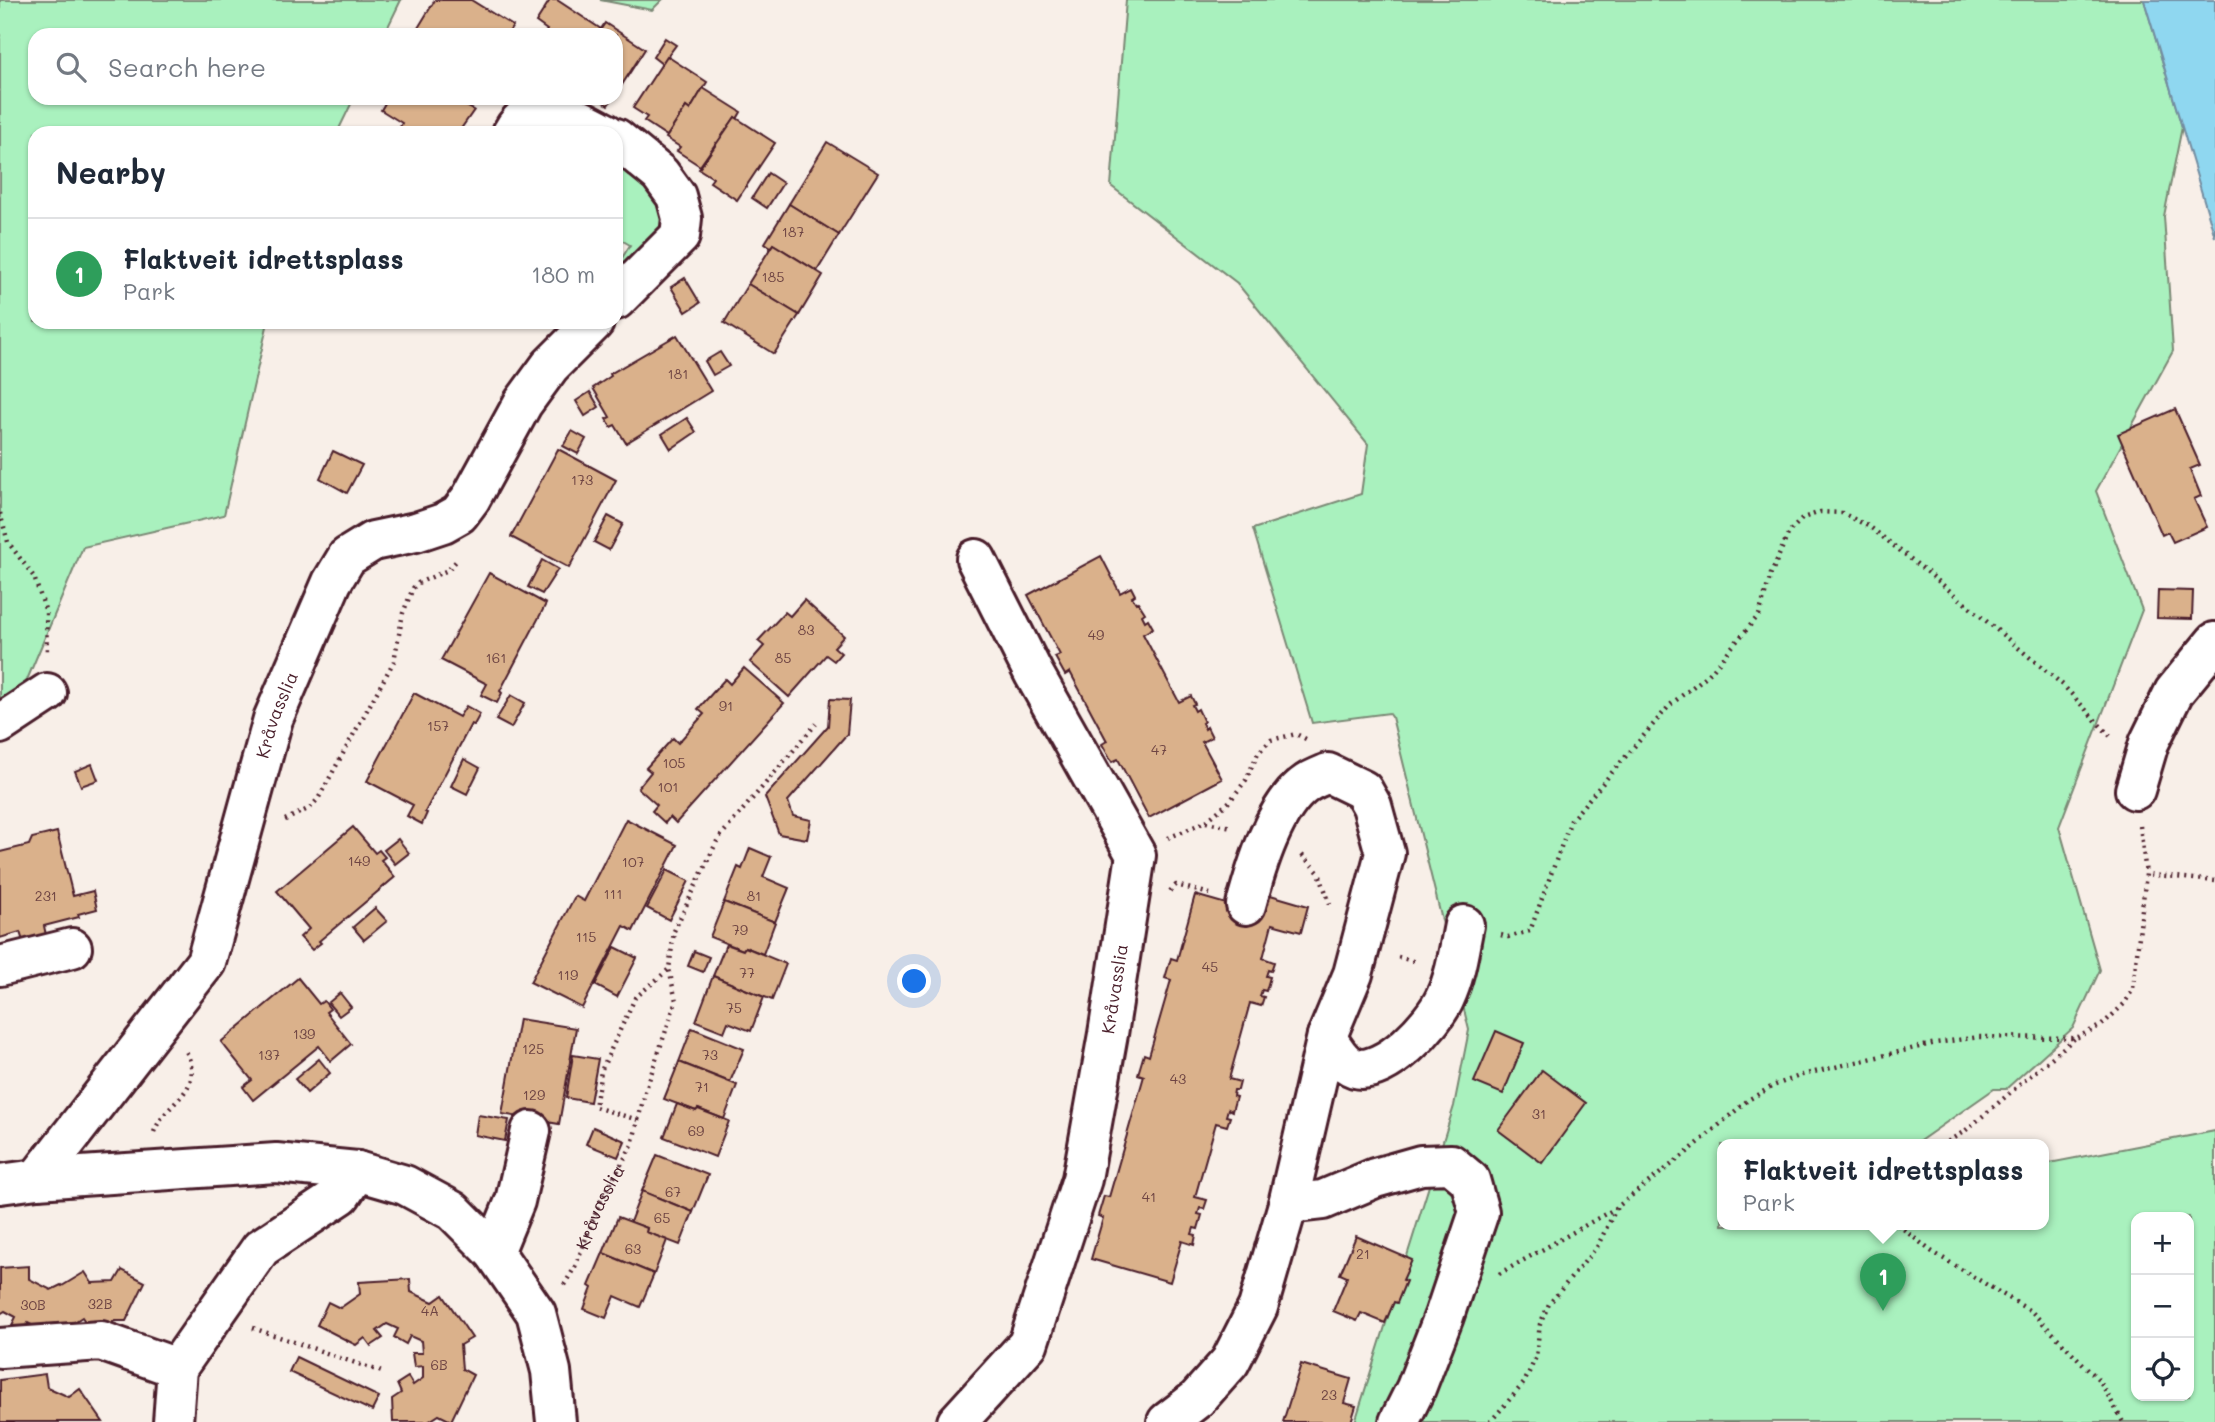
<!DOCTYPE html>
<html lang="en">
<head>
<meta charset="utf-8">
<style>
  body { margin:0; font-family:Mali,sans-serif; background:#f6f6f7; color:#1f2937 }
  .controls { position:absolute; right:21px; bottom:21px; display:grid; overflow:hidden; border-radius:14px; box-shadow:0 2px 5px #0004 }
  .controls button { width:63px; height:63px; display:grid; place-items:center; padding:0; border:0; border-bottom:2px solid #e0e1e3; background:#fff; color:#1f2937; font:35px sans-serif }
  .you { position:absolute; left:915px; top:982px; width:24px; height:24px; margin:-18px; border:5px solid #fff; border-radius:50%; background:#1a73e8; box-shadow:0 0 0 10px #1a73e833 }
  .badge { display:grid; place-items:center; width:46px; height:46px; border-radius:50%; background:#0b8043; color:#fff; font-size:23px; font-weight:700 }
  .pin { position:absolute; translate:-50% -58px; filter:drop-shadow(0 2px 4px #0008) }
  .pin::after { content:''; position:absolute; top:37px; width:24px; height:21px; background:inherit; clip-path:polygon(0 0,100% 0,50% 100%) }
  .popup { position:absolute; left:1717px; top:1139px; width:332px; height:91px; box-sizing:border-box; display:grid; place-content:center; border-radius:14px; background:#fff; filter:drop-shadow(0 2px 5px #0005); font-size:23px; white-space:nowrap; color:#747a83 }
  .popup b { font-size:26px; color:#1f2937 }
  .popup::after { content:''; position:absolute; left:50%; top:100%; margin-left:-14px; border:14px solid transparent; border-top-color:#fff }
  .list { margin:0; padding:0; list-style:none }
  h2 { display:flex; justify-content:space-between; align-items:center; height:91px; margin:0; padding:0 28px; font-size:30px }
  h2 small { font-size:23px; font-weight:400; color:#747a83 }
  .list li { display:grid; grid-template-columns:46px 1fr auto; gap:21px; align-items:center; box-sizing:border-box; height:112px; padding:0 28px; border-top:2px solid #e0e1e3 }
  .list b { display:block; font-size:26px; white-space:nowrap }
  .list p { margin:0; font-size:23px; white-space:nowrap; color:#747a83 }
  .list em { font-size:23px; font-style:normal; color:#747a83 }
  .icon { flex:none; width:38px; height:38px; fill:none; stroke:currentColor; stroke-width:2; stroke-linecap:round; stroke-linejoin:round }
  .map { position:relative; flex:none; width:2215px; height:1422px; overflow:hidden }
  .search { position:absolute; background:#fff; box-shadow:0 2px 5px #0004; left:28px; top:28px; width:595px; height:77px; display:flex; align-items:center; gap:18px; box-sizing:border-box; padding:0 24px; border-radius:21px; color:#747a83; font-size:26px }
  .panel { position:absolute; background:#fff; box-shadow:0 2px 5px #0004; left:28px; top:126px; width:595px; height:203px; border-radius:21px }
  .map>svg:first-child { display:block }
  .green { fill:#a9f1be; stroke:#7a8874; stroke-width:2; fill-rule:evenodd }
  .water { fill:#8fd7f0; stroke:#738da1; stroke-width:2 }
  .building { fill:#dab18b; stroke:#4a1f2b; stroke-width:2 }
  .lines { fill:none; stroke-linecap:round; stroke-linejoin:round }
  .minor-casing { stroke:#4a1f2b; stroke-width:44 }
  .path { stroke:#4a1f2b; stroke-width:4.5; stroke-dasharray:2 5; stroke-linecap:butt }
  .minor { stroke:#fff; stroke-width:38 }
  .labels { text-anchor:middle; stroke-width:6; stroke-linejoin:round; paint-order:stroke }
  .number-label { font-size:14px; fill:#6e4443 }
  .street-label { font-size:18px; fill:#4a1f2b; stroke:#fff }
</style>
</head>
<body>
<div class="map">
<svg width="2215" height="1422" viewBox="0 0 2215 1422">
  <rect width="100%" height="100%" fill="#f8efe8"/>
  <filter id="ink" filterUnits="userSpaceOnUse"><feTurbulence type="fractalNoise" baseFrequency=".0143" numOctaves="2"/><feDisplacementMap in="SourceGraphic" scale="14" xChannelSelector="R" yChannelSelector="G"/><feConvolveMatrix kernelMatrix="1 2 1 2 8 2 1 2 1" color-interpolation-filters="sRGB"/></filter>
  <g filter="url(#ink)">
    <!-- green -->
    <g class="green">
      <polygon points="0,0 401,0 384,35 35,35 35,98 354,98 337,133 35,133 35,322 268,322 224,515 83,547 0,744"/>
      <polygon points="600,0 662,0 652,10"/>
      <path d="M1126,0H2144L2182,127L2164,216L2173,351L2096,491L2142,610L2059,827L2100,970L2073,1028L2006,1089H1994L1914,1145H1722V1225H2044V1164L2215,1131V1422H1355L1454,1106L1469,1030L1392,717L1389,713L1312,723L1253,529L1361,494L1368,444L1237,283L1111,186ZM2136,1217H2189V1396H2136Z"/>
      <polygon points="616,156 643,173 672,216 624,272 617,266 630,245 616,237"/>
    </g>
    <!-- water -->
    <polygon class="water" points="2144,0 2215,0 2215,237"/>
    <!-- building -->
    <g class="building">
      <polygon points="435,0 471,0 513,26 507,35 432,35 418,28"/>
      <polygon points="550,0 557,0 601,29 597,35 544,35 547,30 536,22"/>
      <polygon points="605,23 645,49 616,94 616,35 597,35"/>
      <polygon points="665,38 676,45 662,64 653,57"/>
      <polygon points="667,56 707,82 690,110 686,107 667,136 644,121 647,117 633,108"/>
      <polygon points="703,88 741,112 737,119 735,117 717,144 716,143 700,166 677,151 680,147 666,138 686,107 690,110"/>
      <polygon points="388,98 451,98 474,110 458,133 417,133 414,131 412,133 401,133 398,131 402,123 381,110"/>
      <polygon points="597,98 613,98 608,105"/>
      <polygon points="735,117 775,143 737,200 710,182 713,178 699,169"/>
      <polygon points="827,142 878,173 839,235 789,204"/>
      <polygon points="768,173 783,183 767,208 752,198"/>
      <polygon points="789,204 839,235 817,271 773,244 771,247 765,243"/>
      <polygon points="773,244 823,275 799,315 748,284"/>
      <polygon points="685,278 700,303 686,312 671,287"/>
      <polygon points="748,284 799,315 774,354 724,323"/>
      <polygon points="677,335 711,391 626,443 615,425 611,427 606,419 610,417 593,388 611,376 610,374"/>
      <polygon points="720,352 729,366 713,375 705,361"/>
      <polygon points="590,392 599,407 585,416 576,401"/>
      <polygon points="2175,409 2200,465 2190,469 2201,496 2194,499 2207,527 2173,542 2168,532 2162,535 2118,434"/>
      <polygon points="687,418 696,432 671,449 662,434"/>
      <polygon points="572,431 586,439 578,454 563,446"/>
      <polygon points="558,449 616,480 569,568 511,537"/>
      <polygon points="333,451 362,465 347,493 320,478"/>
      <polygon points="608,516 623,524 609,550 594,542"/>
      <polygon points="1101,556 1120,593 1131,587 1135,595 1132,597 1136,603 1138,602 1145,613 1142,615 1145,621 1148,619 1153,628 1143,634 1179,702 1191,696 1195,704 1192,705 1195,711 1198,709 1204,722 1202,723 1205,729 1207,727 1212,737 1202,742 1222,779 1149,818 1118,759 1112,762 1102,744 1107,741 1070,672 1065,675 1055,657 1060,655 1028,595"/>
      <polygon points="542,560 558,569 542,594 528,587"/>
      <polygon points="489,573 546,604 500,691 502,693 497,703 481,695 487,684 441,660"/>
      <polygon points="2158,590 2193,591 2192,619 2157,618"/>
      <polygon points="804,600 844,636 834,647 841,653 834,661 826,655 789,697 750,662 764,646 758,641 785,612 790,616"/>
      <polygon points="744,668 784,703 676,823 670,817 665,823 652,811 657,805 638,788 651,772 646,768 673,738 678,743 704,714 698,709 725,679 730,684"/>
      <polygon points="414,693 459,717 466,706 480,714 474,725 471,724 425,812 427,813 422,824 407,816 413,805 367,781"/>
      <polygon points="511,695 525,703 511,728 496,720"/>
      <polygon points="830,699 850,700 847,734 788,801 793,816 811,820 807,839 779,834 765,797 828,726"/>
      <polygon points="464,759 480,768 467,794 451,786"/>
      <polygon points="92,764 98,780 81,786 75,771"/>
      <polygon points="626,819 677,845 633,931 624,926 582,1008 530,982 575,896 584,901"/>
      <polygon points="353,827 375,853 379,850 385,857 381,860 395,877 319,941 321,943 312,950 300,937 309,929 277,891"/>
      <polygon points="57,832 73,896 93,891 97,909 78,914 79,917 44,926 46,935 23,941 20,932 0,938 0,852 29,845 32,838"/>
      <polygon points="398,839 409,853 395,864 384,850"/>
      <polygon points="750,848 771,857 763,877 789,888 775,922 724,902 738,867 742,869"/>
      <polygon points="667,870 689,881 669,920 647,908"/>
      <polygon points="1267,894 1308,906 1301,932 1272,924 1263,958 1274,962 1271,971 1268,970 1266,976 1270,977 1266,991 1262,990 1260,996 1264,997 1261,1006 1250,1003 1229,1079 1240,1082 1238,1090 1234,1090 1233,1096 1236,1097 1232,1111 1228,1109 1226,1116 1230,1117 1227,1126 1216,1123 1195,1197 1207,1200 1204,1209 1200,1208 1198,1214 1202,1215 1198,1229 1194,1228 1192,1234 1196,1235 1194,1245 1182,1241 1170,1282 1091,1259 1103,1218 1098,1216 1104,1196 1109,1197 1144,1076 1138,1074 1144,1054 1149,1056 1171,980 1165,978 1171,958 1177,960 1195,895 1261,914"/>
      <polygon points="724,902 775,922 763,954 745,947 743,950 710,937"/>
      <polygon points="375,908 387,921 364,940 353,927"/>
      <polygon points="726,944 743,950 745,947 786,964 772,1000 713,976"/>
      <polygon points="615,947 637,958 617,997 595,985"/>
      <polygon points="694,951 709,957 703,972 688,966"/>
      <polygon points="713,976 764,997 751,1031 728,1022 724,1032 696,1021"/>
      <polygon points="298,978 319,1004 324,1001 330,1009 326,1012 351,1044 331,1061 319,1046 253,1100 243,1087 252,1080 221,1042"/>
      <polygon points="340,993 351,1007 339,1016 328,1003"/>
      <polygon points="519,1019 576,1028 559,1124 502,1114"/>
      <polygon points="692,1028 744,1049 730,1082 679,1062"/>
      <polygon points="1496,1031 1524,1043 1503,1094 1474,1082"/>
      <polygon points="573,1055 598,1059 590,1102 566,1098"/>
      <polygon points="319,1059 330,1073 307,1093 295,1079"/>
      <polygon points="679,1062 737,1085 724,1119 698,1109 696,1111 664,1099"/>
      <polygon points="1542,1070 1586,1103 1542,1163 1498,1130"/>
      <polygon points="677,1104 696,1111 698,1109 729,1121 715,1157 664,1137"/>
      <polygon points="478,1115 509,1120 505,1141 475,1135"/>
      <polygon points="593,1127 625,1141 618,1157 586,1144"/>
      <polygon points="657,1155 708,1175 693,1212 642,1191"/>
      <polygon points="642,1191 693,1212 680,1245 646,1232 647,1228 630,1222"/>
      <polygon points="618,1217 647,1228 646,1232 667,1240 654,1274 603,1253"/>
      <polygon points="1356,1236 1412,1260 1403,1280 1406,1281 1397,1303 1394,1302 1385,1323 1361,1313 1357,1321 1333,1311 1347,1277 1340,1274"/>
      <polygon points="603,1253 654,1274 640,1307 615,1296 606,1318 584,1309 592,1288 589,1286"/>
      <polygon points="29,1266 29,1279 51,1290 61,1285 62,1286 85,1272 92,1283 115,1282 122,1270 145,1282 126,1321 113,1321 112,1330 98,1322 86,1323 82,1317 54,1335 47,1324 40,1329 28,1323 24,1331 12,1325 16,1317 5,1311 0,1314 0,1268"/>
      <polygon points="410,1279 411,1292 433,1302 443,1295 472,1338 460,1345 462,1369 473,1375 451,1421 439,1415 428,1422 393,1422 392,1399 401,1393 397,1384 408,1377 413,1385 423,1378 423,1366 414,1367 412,1353 422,1353 421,1341 410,1336 406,1344 394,1337 398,1329 387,1324 377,1331 383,1338 371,1346 365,1338 356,1345 317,1325 328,1302 340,1308 360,1294 359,1282"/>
      <polygon points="296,1357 379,1397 372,1411 289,1372"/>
      <polygon points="1301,1364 1351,1379 1344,1403 1356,1406 1351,1422 1283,1422"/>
      <polygon points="45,1374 47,1387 69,1397 80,1389 103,1422 0,1422 0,1380"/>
    </g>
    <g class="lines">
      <!-- minor casing -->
      <g class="minor-casing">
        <g id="minor">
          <path d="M512,133C535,90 575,117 606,133"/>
          <polyline points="616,138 660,174 676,196 682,218 680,236 616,300"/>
          <polyline points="0,724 47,693"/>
          <polyline points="2135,790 2149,743 2174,692 2215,642"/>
          <polyline points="0,966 72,948"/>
          <path d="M1327,1036C1332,1048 1343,1064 1355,1068C1385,1076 1434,1023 1445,998C1456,975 1459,949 1464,925"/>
          <path id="s2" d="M37,1179L206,962L273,719L332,582L347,557L373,541L416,532L443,523L459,514L471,498L523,403L550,366L594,322"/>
          <polyline points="0,1184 37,1179 276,1163 357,1171 405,1185 453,1211 494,1252 536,1313 551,1371 556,1422"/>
          <polyline points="1288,1204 1323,1200 1375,1178 1421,1165 1451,1164 1470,1180 1479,1212 1444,1316 1416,1388 1399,1422"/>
          <polyline points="494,1252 515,1201 531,1131"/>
          <polyline points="0,1348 101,1341 177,1368 261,1248 341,1195 357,1171"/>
          <polyline points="173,1422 177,1368"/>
          <path id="s3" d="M957,1422L1028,1344L1082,1179L1108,1034L1136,855L1034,674L976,559"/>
          <path d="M1167,1422L1197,1399L1230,1362L1258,1307L1288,1204L1327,1036L1353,974L1385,853L1372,806L1363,790L1328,773C1321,776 1313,779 1307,783C1274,805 1256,868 1246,905"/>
        </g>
      </g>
      <!-- path -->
      <g class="path">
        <polyline points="0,513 8,542 34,577 46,612 47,655"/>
        <polyline points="285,820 310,808 318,799 394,661 403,613 413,588 418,583 448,570 458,559"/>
        <polyline points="1206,822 1232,827"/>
        <polyline points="2140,826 2146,874"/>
        <polyline points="1168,838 1205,822 1230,801 1246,780 1258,753 1271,740 1296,734 1306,739"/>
        <polyline points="1302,855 1319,873 1330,904"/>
        <polyline points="1170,891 1176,885 1210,894"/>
        <polyline points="1501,935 1508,937 1530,931 1571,820 1670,705 1709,674 1759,615 1771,574 1789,532 1803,518 1820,512 1842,513 1870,527 1931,575 2063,685 2110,736"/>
        <polyline points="1398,957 1417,962"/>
        <polyline points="638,1120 595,1107 601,1071 635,998 669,969"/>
        <path d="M154,1132C167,1099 206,1093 186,1051"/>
        <polyline points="1942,1145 1965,1131 2075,1038"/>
        <polyline points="1898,1225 1931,1251 2032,1312 2100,1381 2123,1422"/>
        <polyline points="1499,1274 1616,1208"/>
        <path id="s1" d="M564,1285L575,1267L599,1204L632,1145L645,1092L676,1001L669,969L674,931L718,839L816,724"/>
        <polyline points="253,1328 385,1373"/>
        <polyline points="1490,1422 1524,1383 1536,1357 1540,1324 1549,1304 1597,1247 1617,1207 1690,1150 1748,1100 1773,1086 1802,1075 1936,1043 1979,1037 2076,1038 2102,1025 2124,1004 2133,989 2146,874 2215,881"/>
      </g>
      <!-- minor -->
      <use href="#minor" class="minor"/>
    </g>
  </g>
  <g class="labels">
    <!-- number labels -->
    <g class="number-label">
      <text x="793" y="237">187</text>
      <text x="773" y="282">185</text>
      <text x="678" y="379">181</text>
      <text x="582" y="485">173</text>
      <text x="806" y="635">83</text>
      <text x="1096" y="640">49</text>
      <text x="496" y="663">161</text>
      <text x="783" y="663">85</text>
      <text x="726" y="711">91</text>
      <text x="438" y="731">157</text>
      <text x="1159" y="755">47</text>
      <text x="674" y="768">105</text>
      <text x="668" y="792">101</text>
      <text x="359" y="866">149</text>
      <text x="633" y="867">107</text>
      <text x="613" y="899">111</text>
      <text x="46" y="901">231</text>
      <text x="754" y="901">81</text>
      <text x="740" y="935">79</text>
      <text x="586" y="942">115</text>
      <text x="1210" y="972">45</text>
      <text x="747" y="978">77</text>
      <text x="568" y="980">119</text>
      <text x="734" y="1013">75</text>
      <text x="304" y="1039">139</text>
      <text x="533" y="1054">125</text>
      <text x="269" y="1060">137</text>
      <text x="710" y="1060">73</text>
      <text x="1178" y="1084">43</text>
      <text x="702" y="1092">71</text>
      <text x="534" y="1100">129</text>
      <text x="1539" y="1119">31</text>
      <text x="696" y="1136">69</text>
      <text x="673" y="1197">67</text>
      <text x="1149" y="1202">41</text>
      <text x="662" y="1223">65</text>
      <text x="633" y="1254">63</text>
      <text x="1363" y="1259">21</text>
      <text x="100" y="1309">32B</text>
      <text x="33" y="1310">30B</text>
      <text x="430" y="1316">4A</text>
      <text x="439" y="1370">6B</text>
      <text x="1329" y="1400">23</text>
    </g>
    <!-- street labels -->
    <g class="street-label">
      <text dy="6" stroke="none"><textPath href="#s2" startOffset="532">Kråvasslia</textPath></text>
      <text dy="6" stroke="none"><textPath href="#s3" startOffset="472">Kråvasslia</textPath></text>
      <text dy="6" stroke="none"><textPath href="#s1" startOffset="86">Kråvasslia</textPath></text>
    </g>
  </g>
</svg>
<div class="controls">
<button>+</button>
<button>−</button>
<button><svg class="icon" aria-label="locate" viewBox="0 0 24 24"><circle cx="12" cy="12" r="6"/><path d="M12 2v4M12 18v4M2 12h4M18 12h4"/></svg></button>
</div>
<div class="you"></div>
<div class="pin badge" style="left:1883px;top:1311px;background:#2e9e5b">1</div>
<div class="popup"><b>Flaktveit idrettsplass</b>Park</div>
<div class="search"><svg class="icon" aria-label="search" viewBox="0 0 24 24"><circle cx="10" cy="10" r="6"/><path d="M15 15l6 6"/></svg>Search here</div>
<section class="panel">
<h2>Nearby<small></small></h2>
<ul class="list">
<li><span class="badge" style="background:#2e9e5b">1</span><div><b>Flaktveit idrettsplass</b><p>Park</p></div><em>180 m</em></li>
</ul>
</section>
</div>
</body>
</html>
